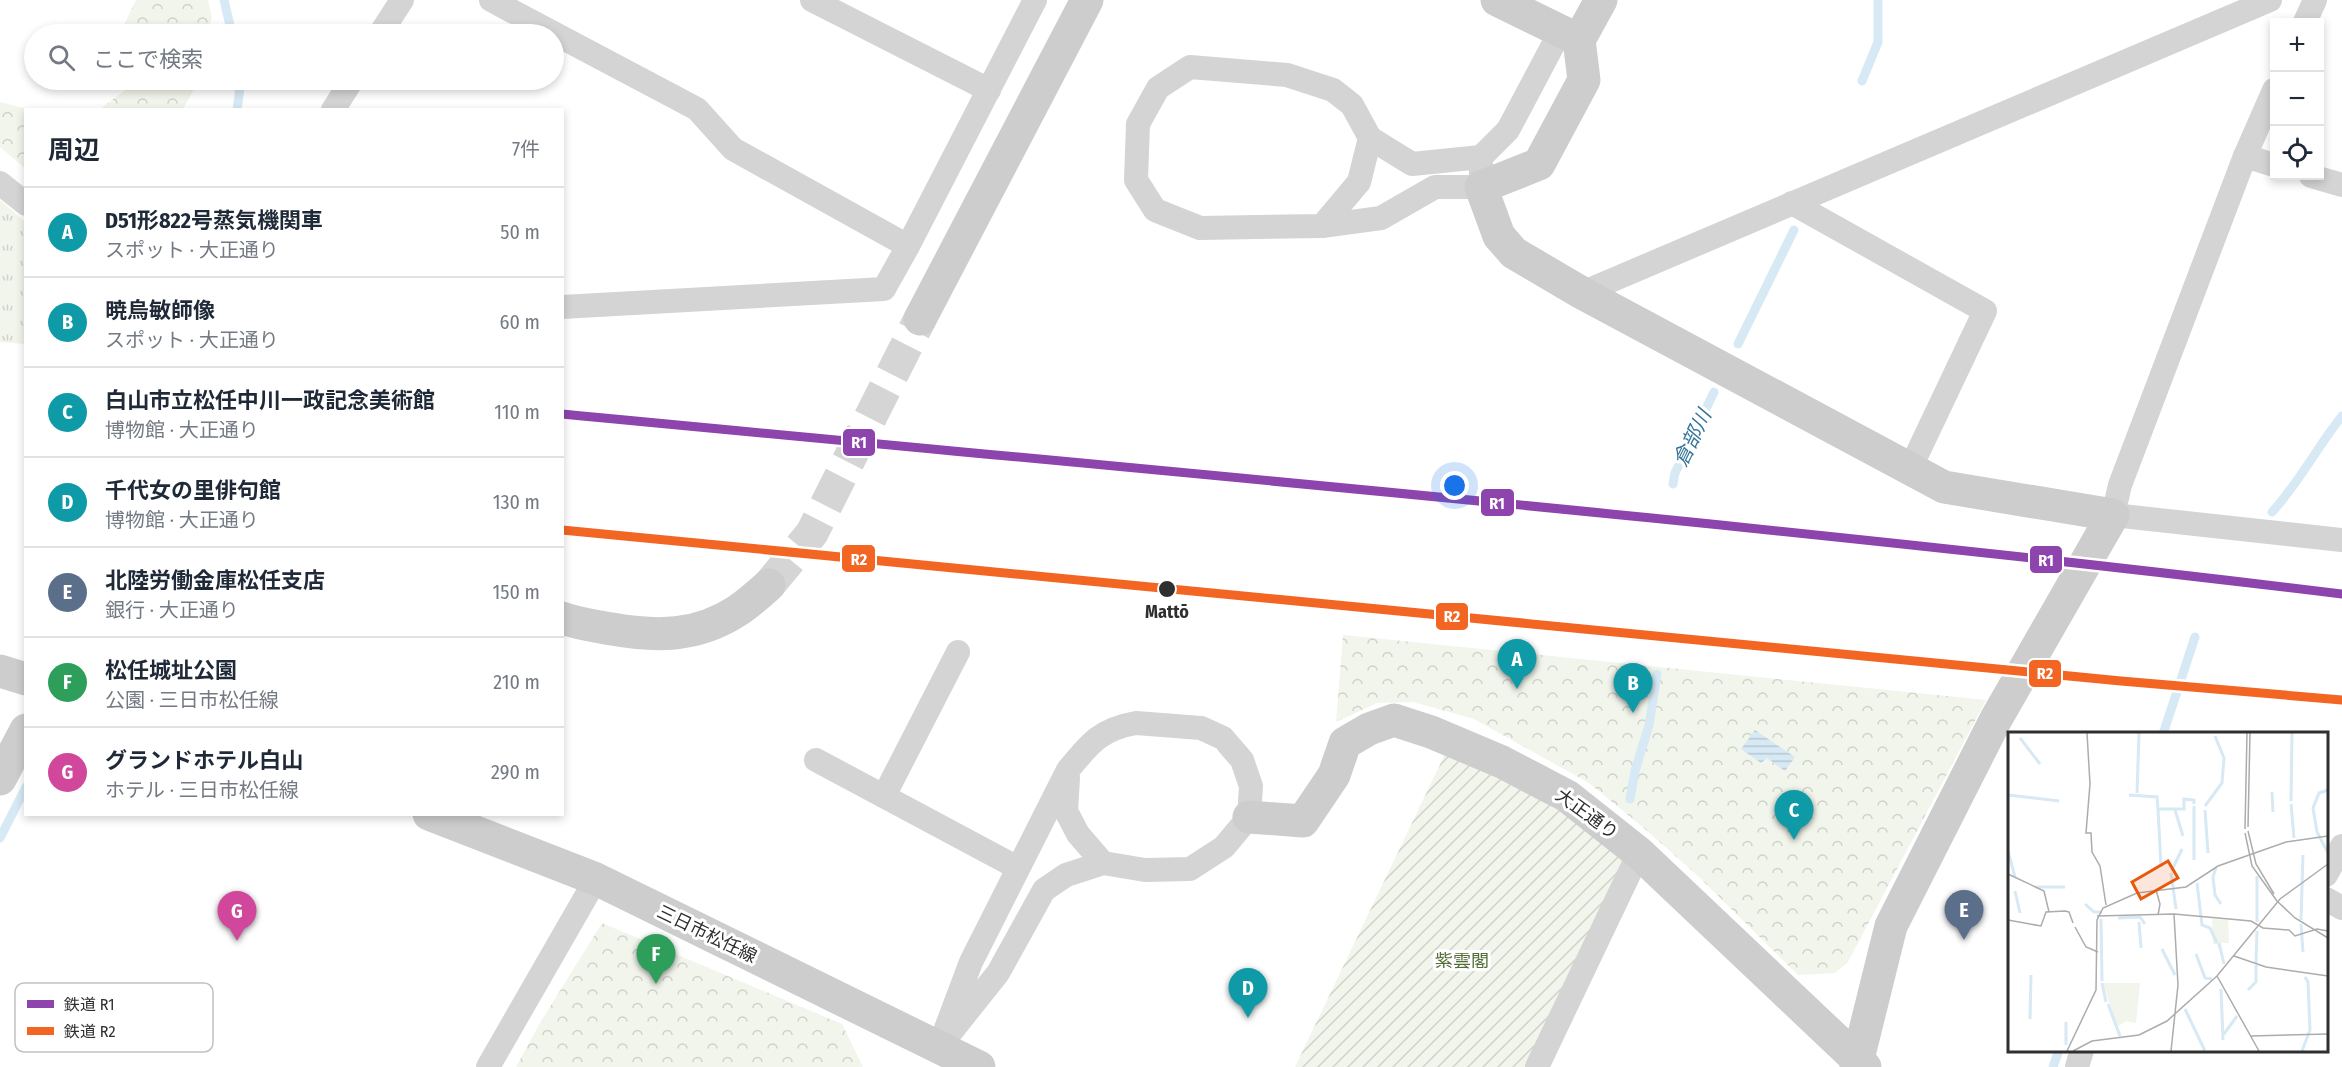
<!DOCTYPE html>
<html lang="ja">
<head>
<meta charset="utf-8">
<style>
  body { margin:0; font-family:"Fira Sans Condensed","Noto Sans JP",sans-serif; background:#f6f6f7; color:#1f2937 }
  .controls { position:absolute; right:18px; top:18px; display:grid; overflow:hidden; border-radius:0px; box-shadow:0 3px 9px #0003 }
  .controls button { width:54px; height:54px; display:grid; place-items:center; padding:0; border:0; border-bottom:2px solid #e0e1e3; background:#fff; color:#1f2937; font:30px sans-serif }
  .you { position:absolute; left:1455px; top:486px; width:21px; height:21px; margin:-15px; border:4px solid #fff; border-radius:50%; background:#1a73e8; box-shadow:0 0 0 9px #1a73e833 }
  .badge { display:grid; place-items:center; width:39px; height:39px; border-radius:50%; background:#ea580c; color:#fff; font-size:20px; font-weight:700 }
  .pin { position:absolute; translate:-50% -50px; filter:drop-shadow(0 2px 3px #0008) }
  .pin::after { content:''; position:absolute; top:32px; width:21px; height:18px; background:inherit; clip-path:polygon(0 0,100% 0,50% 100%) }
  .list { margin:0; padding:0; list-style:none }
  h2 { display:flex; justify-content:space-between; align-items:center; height:78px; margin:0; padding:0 24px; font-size:26px }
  h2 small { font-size:20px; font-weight:400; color:#747a83 }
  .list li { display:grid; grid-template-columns:39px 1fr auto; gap:18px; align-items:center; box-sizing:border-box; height:90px; padding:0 24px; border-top:2px solid #e0e1e3 }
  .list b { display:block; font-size:22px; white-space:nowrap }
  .list p { margin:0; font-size:20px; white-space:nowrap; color:#747a83 }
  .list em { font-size:20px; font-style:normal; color:#747a83 }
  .icon { flex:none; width:33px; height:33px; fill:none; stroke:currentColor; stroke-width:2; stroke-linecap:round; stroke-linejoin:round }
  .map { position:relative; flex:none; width:2342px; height:1067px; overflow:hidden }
  .search { position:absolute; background:#fff; box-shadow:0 3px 9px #0003; left:24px; top:24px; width:540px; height:66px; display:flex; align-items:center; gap:15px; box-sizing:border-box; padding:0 21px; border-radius:33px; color:#747a83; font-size:22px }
  .panel { position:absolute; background:#fff; box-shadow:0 3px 9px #0003; left:24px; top:108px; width:540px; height:708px; border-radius:0px }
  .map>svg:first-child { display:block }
  .grass { fill:url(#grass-tufts) }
  .forest { fill:url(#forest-crowns) }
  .garden { fill:url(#garden-furrows) }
  .water { fill:url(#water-rules) }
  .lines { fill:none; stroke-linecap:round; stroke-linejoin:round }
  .stream { stroke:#d6e9f4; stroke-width:9 }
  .secondary-tunnel { stroke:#d5d5d5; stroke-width:33; stroke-dasharray:33 16; stroke-linecap:butt }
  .street { stroke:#d4d4d4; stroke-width:24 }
  .secondary { stroke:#cdcdcd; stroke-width:33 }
  .rail-1-casing { stroke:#fff; stroke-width:14 }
  .rail-2-casing { stroke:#fff; stroke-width:14 }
  .rail-1 { stroke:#8e44ad; stroke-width:9 }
  .rail-2 { stroke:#f26522; stroke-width:9 }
  .stop-dot { fill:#2f2f2f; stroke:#fff; stroke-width:2 }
  .labels { text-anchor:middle; stroke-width:6; stroke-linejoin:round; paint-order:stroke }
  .stop-label { font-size:18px; font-weight:bold; fill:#2f2f2f; stroke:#fff }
  .street-label { font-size:18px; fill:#2f2f2f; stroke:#fff }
  .park-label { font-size:18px; fill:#536f37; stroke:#fff }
  .water-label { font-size:20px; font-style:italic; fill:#347599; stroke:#fff }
  .inset-river { fill:none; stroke:#d6e9f4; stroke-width:3 }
  .inset-road { fill:none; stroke:#acacac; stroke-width:1.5 }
  .view { fill:#e8590c; fill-opacity:0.15; stroke:#e8590c; stroke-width:3 }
  .inset-edge { fill:none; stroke:#2f2f2f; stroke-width:3 }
  .key { fill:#fff; stroke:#c1c1c1; stroke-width:1.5 }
  .key-label { font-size:16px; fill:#2f2f2f }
  .line-badge { stroke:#fff; stroke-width:2 }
  .badge-label { font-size:16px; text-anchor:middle; font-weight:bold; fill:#fff }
</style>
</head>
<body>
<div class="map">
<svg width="2342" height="1067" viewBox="0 0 2342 1067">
  <defs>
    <pattern id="grass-tufts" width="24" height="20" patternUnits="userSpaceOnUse" patternTransform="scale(1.5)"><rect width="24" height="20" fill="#f1f5eb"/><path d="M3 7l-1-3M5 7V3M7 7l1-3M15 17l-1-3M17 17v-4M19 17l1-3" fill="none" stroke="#cfd2ca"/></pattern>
    <pattern id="forest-crowns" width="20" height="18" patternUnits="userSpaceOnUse" patternTransform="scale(1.5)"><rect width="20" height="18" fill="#f1f5eb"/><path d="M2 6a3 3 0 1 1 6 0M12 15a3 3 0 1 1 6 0" fill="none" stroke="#cfd2ca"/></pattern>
    <pattern id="garden-furrows" width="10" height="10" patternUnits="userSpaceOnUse" patternTransform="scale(1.5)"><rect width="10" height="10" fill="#f1f5eb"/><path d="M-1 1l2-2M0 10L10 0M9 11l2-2" fill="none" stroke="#cfd2ca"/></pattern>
    <pattern id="water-rules" width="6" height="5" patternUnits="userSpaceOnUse" patternTransform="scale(1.5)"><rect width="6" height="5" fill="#d6e9f4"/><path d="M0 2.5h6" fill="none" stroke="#b8c8d2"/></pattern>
  </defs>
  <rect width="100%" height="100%" fill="#fff"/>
  <!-- grass -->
  <polygon class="grass" points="0,200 25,222 25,344 0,342"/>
  <!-- forest -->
  <g class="forest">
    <polygon points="136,0 208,0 212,18 207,34 139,34 121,31"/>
    <polygon points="139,80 199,80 183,109 100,109"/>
    <polygon points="0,102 27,109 25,168 0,147"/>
    <polygon points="1343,635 1986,700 1848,962 1835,973 1798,975 1699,877 1644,828 1589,783 1474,719 1413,702 1377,703 1336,722"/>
    <polygon points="602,923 842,1024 863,1067 516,1067 540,1023"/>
  </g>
  <!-- garden -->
  <polygon class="garden" points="1445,754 1578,814 1626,859 1527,1067 1295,1067"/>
  <!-- water -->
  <polygon class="water" points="1755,730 1795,757 1785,771 1767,758 1761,763 1741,749"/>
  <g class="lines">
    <!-- stream -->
    <g class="stream">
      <polyline points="224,0 232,34"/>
      <polyline points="1862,81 1878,42 1878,0"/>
      <polyline points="237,110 241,80"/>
      <polyline points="1738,344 1794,230"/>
      <polyline points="1673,484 1675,473 1714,392"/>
      <path d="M2272,512C2299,483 2317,447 2342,416"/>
      <polyline points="2163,734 2195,637"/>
      <polyline points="1630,799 1635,771 1649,725 1657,674"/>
      <polyline points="0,838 26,787"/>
      <polyline points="2053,1067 2059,1050"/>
    </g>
    <!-- secondary-tunnel -->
    <polyline class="secondary-tunnel" points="769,585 812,533 920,319"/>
    <!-- street -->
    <g class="street">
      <polyline points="491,0 697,109 733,149 908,246 884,289 562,307"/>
      <polyline points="812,0 989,90"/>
      <polyline points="2305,22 2315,0"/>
      <polyline points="380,34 402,0"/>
      <polyline points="2274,90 2245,156 2120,485 2113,515 2342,540"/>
      <polyline points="333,110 352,80"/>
      <polyline points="2245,156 2274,165"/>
      <polyline points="1481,157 1481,187 1435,187 1381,218 1322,226 1200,228 1155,210 1136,180 1138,124 1158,88 1190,67 1287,75 1333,90 1352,105 1370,138 1412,164 1481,157 1508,130 1561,30"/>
      <polyline points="2311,176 2342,185"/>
      <polyline points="0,183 26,204"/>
      <polyline points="1792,203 1985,311 1910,469"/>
      <polyline points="1322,226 1359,182 1370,138"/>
      <polyline points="908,246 1035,0"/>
      <polyline points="1582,293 2270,0"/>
      <path d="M1136,723L1201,728L1223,738L1242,760L1251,786L1249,817L1224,847L1190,869L1145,870L1103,863L1066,875L1044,890L998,973L939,1047L971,962L1068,770C1090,743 1101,729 1136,723Z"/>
      <polyline points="816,760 1018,868"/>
      <polyline points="1068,778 1066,811 1078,834 1103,863"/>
      <polyline points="884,796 958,652"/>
      <polyline points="2326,875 2342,846"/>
      <polyline points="2326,899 2342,908"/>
      <polyline points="488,1067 596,879"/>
      <polyline points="1537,1067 1639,853"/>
      <polyline points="2077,1067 2082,1050"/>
    </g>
    <!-- secondary -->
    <g class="secondary">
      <polyline points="1497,0 1579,40"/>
      <polyline points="1601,0 1579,40 1584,80 1539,164 1481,187 1499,236 1514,253 1582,293 1944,487 2113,515 1996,719 1891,926 1856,1067"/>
      <polyline points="920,319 1087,0"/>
      <path d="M562,618C579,624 595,626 612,629C657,637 697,637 737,611C748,604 759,594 769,585"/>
      <polyline points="0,671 26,679"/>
      <polyline points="0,779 26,730"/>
      <polyline points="429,814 596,879 979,1067"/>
      <polyline points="1249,817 1303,821 1334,775 1345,743 1369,729 1394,720 1431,732 1502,762 1567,796 1639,853 1865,1067"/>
    </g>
    <!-- rail-1 casing -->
    <g class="rail-1-casing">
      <path id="rail-1" d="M562,414C1156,471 1750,522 2342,594"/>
    </g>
    <!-- rail-2 casing -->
    <g class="rail-2-casing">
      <polyline id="rail-2" points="562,530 2121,681 2342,700"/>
    </g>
    <!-- rail-1 -->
    <use href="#rail-1" class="rail-1"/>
    <!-- rail-2 -->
    <use href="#rail-2" class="rail-2"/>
  </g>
  <!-- markers -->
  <circle class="stop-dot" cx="1167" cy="589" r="9"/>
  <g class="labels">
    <!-- stop labels -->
    <g class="stop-label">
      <text x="1167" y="618">Mattō</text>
    </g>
    <!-- street labels -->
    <g class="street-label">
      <text transform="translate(1587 814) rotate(36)" y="6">大正通り</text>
      <text transform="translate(707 934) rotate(26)" y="6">三日市松任線</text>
    </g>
    <!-- park labels -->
    <g class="park-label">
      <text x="1462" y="967">紫雲閣</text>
    </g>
    <!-- water labels -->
    <g class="water-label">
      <text transform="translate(1692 438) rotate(-64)" y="7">倉部川</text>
    </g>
  </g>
  <!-- overview -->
  <g transform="translate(2008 732)">
    <rect width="320" height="320" fill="#fff"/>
    <path d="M204,187L220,188L221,211H211L209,216V212H205ZM95,251H132L128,291L118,289L109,295Z" fill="#f1f5eb"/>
    <path class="inset-river" d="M12,6L32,32M320,58L311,61L305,76L309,100L320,121M264,60L265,80M129,61L131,1M0,63L51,69M121,63L149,65L150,77H176V67L186,68V72M283,69L284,1M283,72L286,106M186,74V128M197,74L214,51L216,26L207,4M150,77L153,135M167,78L175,104M197,78L200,121M0,119L7,145M208,136L205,145L207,163L213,172M164,138L174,117M163,141L168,177M249,144V190M189,151L194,193L202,196L209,211M28,155H57M7,159L12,181M77,172L86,180H94M110,186L132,185L137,192M93,187L94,249M293,188L295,123M131,190L133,216M293,192L295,220M211,211L216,232M154,217L167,243M188,222L197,246L204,247M248,231L249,199M94,251L98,270M213,257L215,308M240,258L248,250V233M100,272L112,304M177,277L197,319M22,287L23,243M58,290V313M216,302L229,284M294,319L302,298L300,250L297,245"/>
    <path class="inset-road" d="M79,1L82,52L78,101H83L84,120L92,134L98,173M240,95L242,1M237,97L239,1M240,99L248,132L266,162M237,101L244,134L269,169M0,142L36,159L41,180M148,158L152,172L150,183M269,169L287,186L320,206M89,184L166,182L243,189L255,196L281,198L287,204L309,197L320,199M0,188L33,194L38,180L57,179L61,180L65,191M67,195L78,215L90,220M226,224L258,235L320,244M209,244L251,319M243,304L320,302M59,319L88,258L89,188L95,176L129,161L178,155L210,134L278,110L320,104M65,319L84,309L131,303L159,289L209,244L272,167L320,132M163,319L170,253L166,182"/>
    <path class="view" d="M160,129L170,146L133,167L124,150Z"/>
    <rect width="320" height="320" class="inset-edge"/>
  </g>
  <!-- legend -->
  <rect x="15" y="983" width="198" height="69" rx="9" class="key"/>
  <rect x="27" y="1000" width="27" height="8" fill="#8e44ad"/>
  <rect x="27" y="1027" width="27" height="8" fill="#f26522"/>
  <g class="key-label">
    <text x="64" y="1010">鉄道 R1</text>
    <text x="64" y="1037">鉄道 R2</text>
  </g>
  <g class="line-badge">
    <rect x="842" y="428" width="34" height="29" rx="6" fill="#8e44ad"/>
    <rect x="1480" y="488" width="35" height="29" rx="6" fill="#8e44ad"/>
    <rect x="841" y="544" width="35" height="29" rx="6" fill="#f26522"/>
    <rect x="2029" y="545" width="34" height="29" rx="6" fill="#8e44ad"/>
    <rect x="1435" y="602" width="34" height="29" rx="6" fill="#f26522"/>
    <rect x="2028" y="659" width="34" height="29" rx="6" fill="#f26522"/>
  </g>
  <g class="badge-label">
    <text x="859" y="448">R1</text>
    <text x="1497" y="509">R1</text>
    <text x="859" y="565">R2</text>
    <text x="2046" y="566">R1</text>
    <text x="1452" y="622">R2</text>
    <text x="2045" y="679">R2</text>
  </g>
</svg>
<div class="controls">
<button>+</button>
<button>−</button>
<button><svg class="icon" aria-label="locate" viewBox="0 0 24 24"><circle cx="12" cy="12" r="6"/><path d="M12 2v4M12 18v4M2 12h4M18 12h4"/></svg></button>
</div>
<div class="you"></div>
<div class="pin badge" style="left:1517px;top:689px;background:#0f9aa8">A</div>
<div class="pin badge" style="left:1633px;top:713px;background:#0f9aa8">B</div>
<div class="pin badge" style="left:1794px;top:840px;background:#0f9aa8">C</div>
<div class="pin badge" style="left:1248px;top:1018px;background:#0f9aa8">D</div>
<div class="pin badge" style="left:1964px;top:940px;background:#5c6f8a">E</div>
<div class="pin badge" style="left:656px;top:984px;background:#2e9e5b">F</div>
<div class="pin badge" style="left:237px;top:941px;background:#d1479c">G</div>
<div class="search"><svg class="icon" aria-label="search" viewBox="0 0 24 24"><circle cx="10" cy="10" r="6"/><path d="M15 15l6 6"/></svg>ここで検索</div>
<section class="panel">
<h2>周辺<small>7件</small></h2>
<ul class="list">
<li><span class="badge" style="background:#0f9aa8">A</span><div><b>D51形822号蒸気機関車</b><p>スポット · 大正通り</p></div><em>50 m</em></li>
<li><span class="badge" style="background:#0f9aa8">B</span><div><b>暁烏敏師像</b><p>スポット · 大正通り</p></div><em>60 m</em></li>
<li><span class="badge" style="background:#0f9aa8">C</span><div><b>白山市立松任中川一政記念美術館</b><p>博物館 · 大正通り</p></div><em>110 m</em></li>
<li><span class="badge" style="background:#0f9aa8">D</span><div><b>千代女の里俳句館</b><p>博物館 · 大正通り</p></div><em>130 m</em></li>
<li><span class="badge" style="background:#5c6f8a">E</span><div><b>北陸労働金庫松任支店</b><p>銀行 · 大正通り</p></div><em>150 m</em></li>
<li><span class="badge" style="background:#2e9e5b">F</span><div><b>松任城址公園</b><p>公園 · 三日市松任線</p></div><em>210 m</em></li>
<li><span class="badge" style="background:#d1479c">G</span><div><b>グランドホテル白山</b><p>ホテル · 三日市松任線</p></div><em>290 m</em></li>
</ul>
</section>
</div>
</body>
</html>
